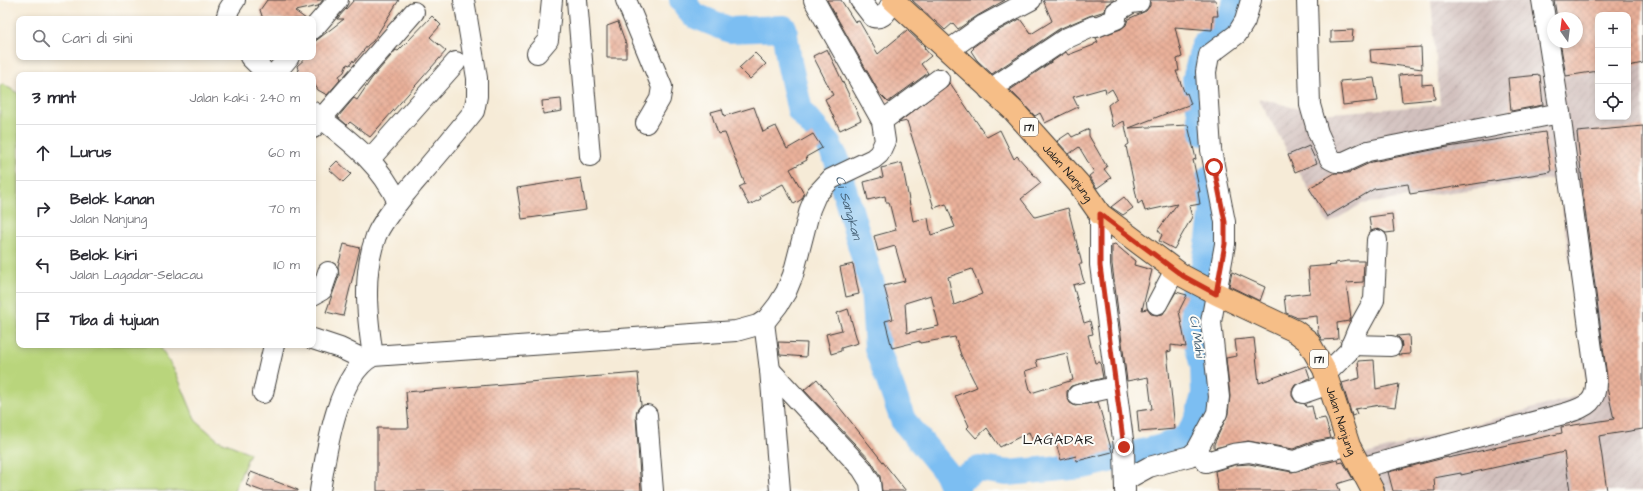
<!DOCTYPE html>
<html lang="id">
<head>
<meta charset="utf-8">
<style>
  body { margin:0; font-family:"Architects Daughter",sans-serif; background:#f7f7f7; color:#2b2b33 }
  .controls { position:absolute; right:12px; top:12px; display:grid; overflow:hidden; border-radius:8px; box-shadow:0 2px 6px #0003 }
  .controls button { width:36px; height:36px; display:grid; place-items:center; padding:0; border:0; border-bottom:1px solid #e1e1e2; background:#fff; color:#2b2b33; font:20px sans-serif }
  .compass { position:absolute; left:1547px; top:12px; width:36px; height:36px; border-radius:50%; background:#fff; box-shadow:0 2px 6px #0003; rotate:346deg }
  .stop { position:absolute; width:12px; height:12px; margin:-9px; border:3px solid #c8321e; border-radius:50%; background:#fff }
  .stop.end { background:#c8321e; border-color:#fff; box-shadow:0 1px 4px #0008 }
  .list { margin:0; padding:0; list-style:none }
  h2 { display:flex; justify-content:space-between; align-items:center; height:52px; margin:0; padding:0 16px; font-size:17px }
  h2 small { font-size:13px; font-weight:400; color:#7c7c81 }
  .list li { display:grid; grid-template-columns:26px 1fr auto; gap:12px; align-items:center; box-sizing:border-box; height:56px; padding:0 16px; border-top:1px solid #e1e1e2 }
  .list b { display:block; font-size:15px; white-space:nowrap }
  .list p { margin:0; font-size:13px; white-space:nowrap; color:#7c7c81 }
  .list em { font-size:13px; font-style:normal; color:#7c7c81 }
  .icon { flex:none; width:22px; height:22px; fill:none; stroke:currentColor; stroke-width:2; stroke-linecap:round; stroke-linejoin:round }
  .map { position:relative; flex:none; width:1643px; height:491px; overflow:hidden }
  .search { position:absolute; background:#fff; box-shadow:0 2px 6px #0003; left:16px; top:16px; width:300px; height:44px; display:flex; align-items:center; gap:10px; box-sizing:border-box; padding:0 14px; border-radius:8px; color:#7c7c81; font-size:15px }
  .panel { position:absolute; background:#fff; box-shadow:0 2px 6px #0003; left:16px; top:72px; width:300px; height:276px; border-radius:8px }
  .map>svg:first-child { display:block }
  .industrial { fill:url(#industrial-furrows); fill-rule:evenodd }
  .green { fill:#b9d57b; stroke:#6a784c }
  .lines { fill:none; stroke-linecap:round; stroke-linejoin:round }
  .river { stroke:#7cbef2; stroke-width:26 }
  .building { fill:url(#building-cross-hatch); fill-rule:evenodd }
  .minor-casing { stroke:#3d3b38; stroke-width:22 }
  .major-casing { stroke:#3d3b38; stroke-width:24 }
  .minor { stroke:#fff; stroke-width:20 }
  .major { stroke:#f6be87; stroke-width:22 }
  .route { stroke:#c8321e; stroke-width:5 }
  .labels { text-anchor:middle; stroke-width:4; stroke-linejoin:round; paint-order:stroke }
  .shield { fill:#fdfcf7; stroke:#605f5e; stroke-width:1 }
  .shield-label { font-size:11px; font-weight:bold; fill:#1c1c1c }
  .street-label { font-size:12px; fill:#1c1c1c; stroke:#fdfcf7 }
  .water-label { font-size:13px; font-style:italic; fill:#425d72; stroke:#fdfcf7 }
  .quarter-label { font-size:14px; letter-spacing:1px; fill:#1c1c1c; stroke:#fdfcf7 }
</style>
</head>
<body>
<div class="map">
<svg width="1643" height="491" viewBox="0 0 1643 491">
  <defs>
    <pattern id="industrial-furrows" width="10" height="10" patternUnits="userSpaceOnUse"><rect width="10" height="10" fill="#d1c0bd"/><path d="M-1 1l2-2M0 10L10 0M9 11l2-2" fill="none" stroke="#b3a4a2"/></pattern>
    <pattern id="building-cross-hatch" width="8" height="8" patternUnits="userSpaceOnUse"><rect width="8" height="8" fill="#e9b09a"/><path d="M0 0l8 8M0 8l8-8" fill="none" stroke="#c79784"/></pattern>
  </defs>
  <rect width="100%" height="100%" fill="#fdfcf7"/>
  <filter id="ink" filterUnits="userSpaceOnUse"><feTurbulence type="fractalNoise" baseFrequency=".025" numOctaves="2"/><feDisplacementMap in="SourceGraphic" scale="8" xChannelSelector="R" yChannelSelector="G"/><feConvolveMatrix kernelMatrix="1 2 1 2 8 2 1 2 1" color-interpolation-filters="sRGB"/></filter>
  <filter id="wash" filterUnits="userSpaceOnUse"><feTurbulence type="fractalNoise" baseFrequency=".012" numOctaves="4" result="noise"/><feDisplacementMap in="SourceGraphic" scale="16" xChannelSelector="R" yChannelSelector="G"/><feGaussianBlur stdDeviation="0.9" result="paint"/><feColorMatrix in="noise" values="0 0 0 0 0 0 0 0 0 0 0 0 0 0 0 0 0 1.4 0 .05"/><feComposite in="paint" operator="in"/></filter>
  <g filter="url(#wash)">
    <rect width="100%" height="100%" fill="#f6ebd7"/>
    <!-- industrial -->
    <path class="industrial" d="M1431,0H1643V491H1385L1363,455L1588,393L1558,178L1362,204L1328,224L1258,98L1318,114L1440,105ZM1598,15H1628V117H1598ZM1553,18H1577V42H1553Z"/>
    <!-- green -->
    <polygon class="green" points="3,84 19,94 19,345 159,345 176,373 196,421 218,440 250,453 234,491 0,491 0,85"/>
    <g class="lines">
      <!-- river -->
      <g class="river">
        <path id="s1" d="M682,0L693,15L730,30L784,28L789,62L800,111L827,142L837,160L843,186L873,288L877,348L903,420L946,472L954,491"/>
        <path d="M1203,133L1195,80L1204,44C1222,31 1229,22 1236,0"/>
        <polyline points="954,491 962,478 979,469 1008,473 1083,466 1159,448 1187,437 1198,417 1204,395 1203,366 1196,340 1192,296 1204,266 1209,239 1213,209 1209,178"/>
      </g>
    </g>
    <g id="blocks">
      <!-- building -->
      <g class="building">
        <polygon points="267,0 323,0 318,6 295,11 306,19 263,19 260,10"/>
        <polygon points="354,0 399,0 373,41 368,45 354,62 353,60 350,65 347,64 344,72 339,76 340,80 327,95 318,90 313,82 313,75 300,75 297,66 307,57 313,57 313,43 344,19 337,19"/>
        <polygon points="827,0 841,0 855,22 859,21 878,54 907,30 925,47 924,48 931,56 921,64 928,73 888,102 880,94"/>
        <polygon points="912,0 1005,0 977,16 958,29 953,23 945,30"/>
        <polygon points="1043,0 1114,0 1106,6 1105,11 1089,16 1059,29 992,74 977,60 971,51 974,48 973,47 990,35 1020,19 1031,34 1052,21"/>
        <polygon points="1150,0 1216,0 1218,16 1213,16 1212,30 1175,27 1182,57 1177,59 1179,71 1176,71 1185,94 1187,93 1191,104 1129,128 1188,125 1196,159 1193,160 1200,192 1198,192 1200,204 1189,206 1192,217 1174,249 1159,241 1162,235 1158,230 1177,204 1145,211 1142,201 1138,204 1126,146 1129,144 1124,121 1113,127 1108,105 1117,98 1112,89 1106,93 1105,88 1073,97 1078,107 1045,123 1040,113 1035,116 1010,90 1066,52 1068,55 1094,45 1094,44 1098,42 1096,38 1121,29 1126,25 1128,19 1146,11 1150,6"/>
        <polygon points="1554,0 1643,0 1643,63 1628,66 1628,15 1598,15 1598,71 1566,76 1560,42 1577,42 1577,18 1557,18"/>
        <polygon points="432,16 441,25 430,37 446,51 370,137 350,122 347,125 338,117 354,98 357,100 372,78 396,50 398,51 406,43"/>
        <polygon points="618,22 626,44 626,58 607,58 607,26"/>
        <polygon points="1353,30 1352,41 1331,42 1331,31"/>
        <polygon points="1421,47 1422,69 1371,62 1370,50"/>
        <polygon points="827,49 861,120 840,130 825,99 833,95 813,56"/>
        <polygon points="755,53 766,64 750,79 739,68"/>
        <polygon points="1422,73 1422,85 1433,84 1435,99 1402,102 1399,75"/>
        <polygon points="1540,75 1543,105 1511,111 1508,78"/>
        <polygon points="1374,78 1378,101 1343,105 1340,81"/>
        <path d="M950,83L987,137L1000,130L1014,159L1017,156L1041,183L1021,199L1035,217L1068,208L1082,264H1079L1084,282L1073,285L1084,323L1090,321L1093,334L1088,335L1095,363L1100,362L1103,378L1071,386L1067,391V397L1070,403L1075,406L1098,402L1112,452L1077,461L1076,456L1061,460L1053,434L1034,444L1029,432L1000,447L987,428L976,438L967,428L969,426L955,396L977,387L961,355L955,337L920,343V341L892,348L885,321L893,319L884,286L905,281L895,246L878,251L874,236L896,230L889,202H886L885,196L868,200L864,182L883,177L881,168L902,163L913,221L928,218L931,235L955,227L946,204L934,208L907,121L898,123ZM972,269L982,294L954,305L948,277ZM931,295L939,326L907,333L905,303ZM1067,353L1073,380L1031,393L1025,371L1038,367L1036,360Z"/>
        <polygon points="561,99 562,111 543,114 542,101"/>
        <polygon points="754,107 763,132 776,126 787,149 813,134 822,148 806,157 807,160 790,169 804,194 802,199 794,204 783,184 760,196 761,199 749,205 739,187 745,184 725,133 718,134 711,112 722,109 724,116"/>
        <polygon points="1643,126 1643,429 1599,436 1607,491 1570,491 1564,452 1461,475 1461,473 1434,478 1435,491 1393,491 1388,472 1448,457 1448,458 1562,433 1561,427 1614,419 1607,388 1607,377 1584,202 1577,132"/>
        <polygon points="1089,129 1089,136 1107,167 1104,169 1111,178 1097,188 1089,176 1094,172 1079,147 1069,154 1057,141 1069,133 1072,137"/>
        <polygon points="1545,132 1551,172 1410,194 1408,184 1374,189 1327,217 1309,188 1335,173 1348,173 1372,162 1442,148"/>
        <polygon points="1309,146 1317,163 1295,172 1288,155"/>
        <polygon points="337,161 351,174 343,182 329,169"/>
        <polygon points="581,178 586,210 522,219 517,188"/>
        <polygon points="1124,197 1133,208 1123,215 1111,207"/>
        <polygon points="1392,214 1394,232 1386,233 1378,229 1371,231 1369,217"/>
        <polygon points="344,244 360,248 343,316 326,312 339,276 338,266"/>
        <polygon points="1115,244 1135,261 1134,265 1152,270 1142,310 1147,309 1151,314 1157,315 1163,314 1176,292 1187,295 1179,311 1186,347 1171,345 1171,351 1167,352 1175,429 1139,432 1137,411 1152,409 1148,377 1127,381 1112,264 1112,245"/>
        <polygon points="1348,261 1364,261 1363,282 1346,283 1351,318 1349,321 1337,323 1338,339 1322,340 1318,333 1317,316 1298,318 1286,313 1284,296 1310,293 1308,267 1336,265 1335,263"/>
        <polygon points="853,264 859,294 846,297 840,267"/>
        <polygon points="1232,272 1265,287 1260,301 1229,286"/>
        <polygon points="848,309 858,343 841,348 841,351 831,354 826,334 842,330 837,313"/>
        <polygon points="1409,335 1410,354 1398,355 1402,346 1401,340 1397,336"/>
        <polygon points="1254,338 1259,383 1306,366 1310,378 1295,385 1292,390 1292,396 1296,402 1305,404 1306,407 1312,406 1315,420 1325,418 1331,438 1314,441 1293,449 1248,441 1214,448 1214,444 1228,414 1230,396 1226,358 1237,356 1235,340"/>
        <polygon points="778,342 807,343 806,357 780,355"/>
        <polygon points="1374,360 1376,389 1399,384 1395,407 1380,405 1355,409 1357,414 1352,416 1342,383 1360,378 1358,361"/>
        <polygon points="638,373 641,405 637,410 636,416 641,491 377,491 377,428 409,428 406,392"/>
        <polygon points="817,379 906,491 882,491 880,476 871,461 804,390"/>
        <polygon points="1337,460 1338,463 1343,462 1353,479 1337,484 1340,491 1218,491 1215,471 1235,465 1249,464 1292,472"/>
        <polygon points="251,472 298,490 298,491 262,491 246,485"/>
      </g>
    </g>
  </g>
  <g filter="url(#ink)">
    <use href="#blocks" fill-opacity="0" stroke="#3d3b38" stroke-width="1"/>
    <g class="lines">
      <!-- minor casing -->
      <g class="minor-casing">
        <g id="minor">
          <polyline points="577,0 590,156"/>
          <polyline points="626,0 662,87 660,99 646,123"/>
          <path d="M860,0L873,17C885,20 888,9 893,0"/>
          <polyline points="1307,0 1310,105 1318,133 1330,159 1336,162 1344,162 1368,151 1560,113"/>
          <polyline points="226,19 229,9 235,0"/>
          <polyline points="313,29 338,0"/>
          <polyline points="949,50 984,25 1031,0"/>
          <polyline points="537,53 548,40 552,0"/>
          <polyline points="250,57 268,75"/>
          <polyline points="274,75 289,57"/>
          <polyline points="989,90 1065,39 1094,26 1096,27 1116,19 1116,12 1131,3 1139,2"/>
          <path d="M313,112C348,140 379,161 398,202"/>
          <polyline points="882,121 939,79"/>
          <polyline points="313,128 414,12"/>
          <polyline points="370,159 456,62"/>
          <polyline points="1100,214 1100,265 1124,447 1125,491"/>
          <polyline points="313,295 322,290 328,272"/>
          <polyline points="1157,304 1175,270"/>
          <polyline points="764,322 770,370 780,491"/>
          <polyline points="313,339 340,348 365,360"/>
          <polyline points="1351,345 1391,346"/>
          <path d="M373,356C367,317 362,274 376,236C383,219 402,198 413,184C434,160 454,136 474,111L477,96V78L464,0"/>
          <polyline points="770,370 862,469 870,482 871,491"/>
          <polyline points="1326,374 1349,351 1358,329 1374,300 1377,240"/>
          <polyline points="263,393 274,345"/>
          <polyline points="1303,393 1329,384"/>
          <polyline points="1078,395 1115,387"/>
          <polyline points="647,415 653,491"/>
          <polyline points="1197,450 1206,462 1233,454 1249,452 1294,461 1318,452 1349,446"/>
          <path d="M1360,468L1567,413C1588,406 1597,402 1596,379L1560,113L1542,0"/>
          <polyline points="1125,480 1149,467 1190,456 1197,450 1217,413 1219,397 1211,322 1225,244 1225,222 1211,150 1206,72 1209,55 1237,34 1245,21 1251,0"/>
          <path d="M320,491C326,454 336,375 373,356L736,331L758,325L767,319L778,305L786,292L793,275L810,209L816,195L831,179L873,159L879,154L885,141L882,121L814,0"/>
        </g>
      </g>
      <!-- major casing -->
      <g class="major-casing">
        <g id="major">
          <path id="s2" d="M893,0L1013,110L1079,184L1100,214L1183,276L1217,294L1295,331L1308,341L1324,369L1349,446L1373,491"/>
        </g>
      </g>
      <!-- minor -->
      <use href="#minor" class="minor"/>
      <!-- major -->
      <use href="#major" class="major"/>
    </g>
  </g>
  <g class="lines" filter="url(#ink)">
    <!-- route -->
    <polyline class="route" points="1124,447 1100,266 1100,214 1183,276 1216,294 1225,244 1225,222 1214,167"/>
  </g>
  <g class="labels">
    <!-- shield labels -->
    <g class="shield">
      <rect x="1020" y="118" width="18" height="18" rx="3"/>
      <rect x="1310" y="350" width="18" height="18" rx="3"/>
    </g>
    <g class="shield-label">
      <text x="1029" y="131">171</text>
      <text x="1319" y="363">171</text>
    </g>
    <!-- street labels -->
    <g class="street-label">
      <text dy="4" stroke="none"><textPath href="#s2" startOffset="246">Jalan Nanjung</textPath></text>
      <text dy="4" stroke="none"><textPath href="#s2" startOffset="630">Jalan Nanjung</textPath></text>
    </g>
    <!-- water labels -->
    <g class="water-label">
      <text dy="5" stroke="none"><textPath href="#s1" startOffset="308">Ci Sangkan</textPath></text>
      <text transform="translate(1198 336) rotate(81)" y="5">Ci Mahi</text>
    </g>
    <!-- quarter labels -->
    <g class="quarter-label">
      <text x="1059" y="444">LAGADAR</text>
    </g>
  </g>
</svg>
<div class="controls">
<button>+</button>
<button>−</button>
<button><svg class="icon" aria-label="locate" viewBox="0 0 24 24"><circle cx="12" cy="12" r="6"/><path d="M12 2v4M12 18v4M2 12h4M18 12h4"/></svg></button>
</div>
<svg class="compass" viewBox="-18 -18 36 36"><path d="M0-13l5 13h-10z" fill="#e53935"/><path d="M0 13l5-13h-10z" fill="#7c7c81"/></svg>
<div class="stop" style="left:1214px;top:167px"></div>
<div class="stop end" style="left:1124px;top:447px"></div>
<div class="search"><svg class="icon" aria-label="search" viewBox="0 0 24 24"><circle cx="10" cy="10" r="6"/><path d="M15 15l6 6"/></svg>Cari di sini</div>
<section class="panel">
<h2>3 mnt<small>Jalan kaki · 240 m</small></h2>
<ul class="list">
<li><svg class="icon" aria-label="ahead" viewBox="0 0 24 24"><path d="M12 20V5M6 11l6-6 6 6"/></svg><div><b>Lurus</b></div><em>60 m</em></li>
<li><svg class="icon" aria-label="right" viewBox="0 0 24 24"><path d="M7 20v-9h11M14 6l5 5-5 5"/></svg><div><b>Belok kanan</b><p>Jalan Nanjung</p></div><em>70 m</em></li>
<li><svg class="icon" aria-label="left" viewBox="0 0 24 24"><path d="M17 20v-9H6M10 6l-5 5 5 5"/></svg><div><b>Belok kiri</b><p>Jalan Lagadar-Selacau</p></div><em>110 m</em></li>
<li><svg class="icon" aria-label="arrive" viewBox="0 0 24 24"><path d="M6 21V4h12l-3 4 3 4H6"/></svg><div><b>Tiba di tujuan</b></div></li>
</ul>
</section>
</div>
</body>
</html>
